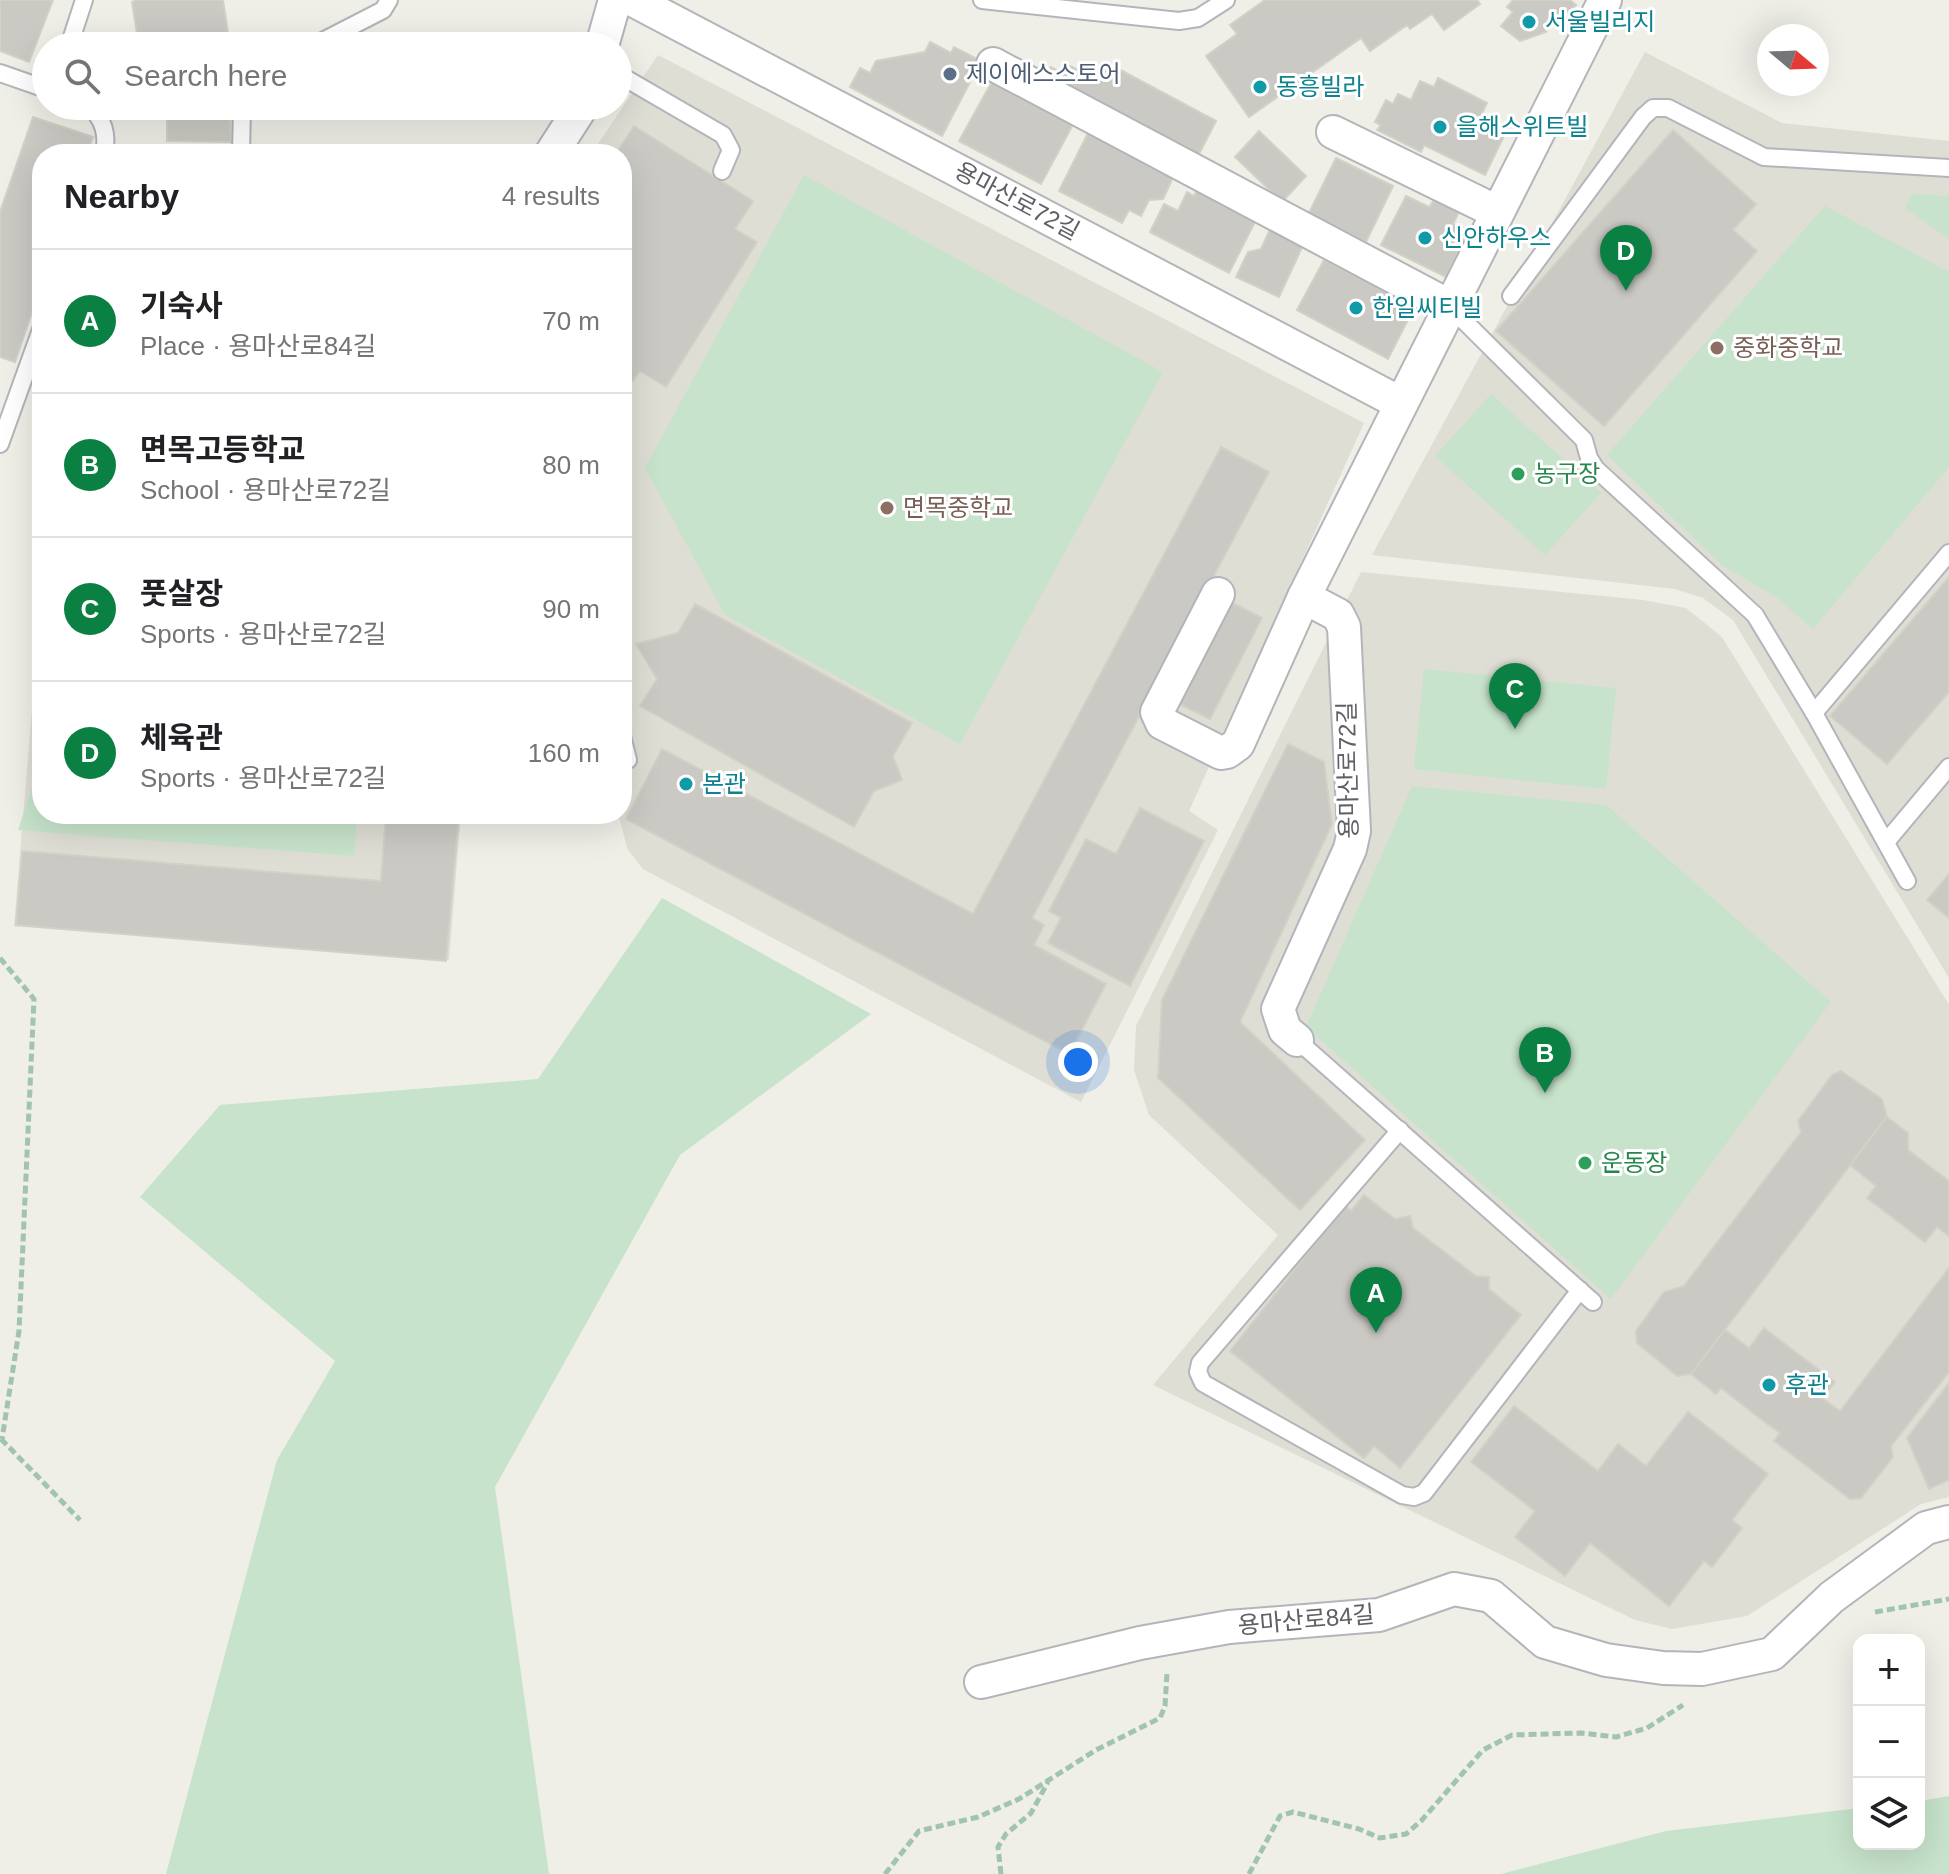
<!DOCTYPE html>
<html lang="en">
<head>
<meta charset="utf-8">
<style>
  body { margin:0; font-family:Arial,"Noto Sans KR",sans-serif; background:#f2f2f2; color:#202124 }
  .controls { position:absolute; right:24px; bottom:24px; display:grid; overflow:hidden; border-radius:16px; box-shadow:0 8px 32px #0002 }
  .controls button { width:72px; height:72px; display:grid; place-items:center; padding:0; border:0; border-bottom:2px solid #e0e0e0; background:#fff; color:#202124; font:40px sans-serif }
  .compass { position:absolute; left:1757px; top:24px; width:72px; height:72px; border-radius:50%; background:#fff; box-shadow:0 8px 32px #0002; rotate:109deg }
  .you { position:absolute; left:1078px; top:1062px; width:28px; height:28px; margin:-20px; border:6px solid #fff; border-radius:50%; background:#1a73e8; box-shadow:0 0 0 12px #1a73e833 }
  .badge { display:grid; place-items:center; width:52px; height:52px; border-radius:50%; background:#0b8043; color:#fff; font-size:26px; font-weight:700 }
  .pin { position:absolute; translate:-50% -66px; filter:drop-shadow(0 2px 4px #0008) }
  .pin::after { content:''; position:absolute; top:42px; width:28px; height:24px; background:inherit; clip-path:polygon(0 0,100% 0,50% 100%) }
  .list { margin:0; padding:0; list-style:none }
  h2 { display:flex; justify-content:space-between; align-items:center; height:104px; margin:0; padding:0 32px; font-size:34px }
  h2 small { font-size:26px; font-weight:400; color:#757577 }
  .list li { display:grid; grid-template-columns:52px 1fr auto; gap:24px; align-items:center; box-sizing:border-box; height:144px; padding:0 32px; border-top:2px solid #e0e0e0 }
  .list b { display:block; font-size:30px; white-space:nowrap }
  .list p { margin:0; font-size:26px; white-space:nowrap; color:#757577 }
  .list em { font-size:26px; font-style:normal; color:#757577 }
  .icon { flex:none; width:44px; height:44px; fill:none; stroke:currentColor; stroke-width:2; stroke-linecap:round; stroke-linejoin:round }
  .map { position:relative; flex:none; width:1949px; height:1874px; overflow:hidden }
  .search { position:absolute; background:#fff; box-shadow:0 8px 32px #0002; left:32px; top:32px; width:600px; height:88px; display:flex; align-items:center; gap:20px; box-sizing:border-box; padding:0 28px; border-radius:44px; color:#757577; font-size:30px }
  .panel { position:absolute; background:#fff; box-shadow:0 8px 32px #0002; left:32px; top:144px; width:600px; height:680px; border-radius:32px }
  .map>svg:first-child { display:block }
  .education { fill:#deded5 }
  .green { fill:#c7e3cb }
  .building { fill:#cac9c4; stroke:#d3d1c6; stroke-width:2 }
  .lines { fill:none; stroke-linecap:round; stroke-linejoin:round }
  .lane-casing { stroke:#b4b5ba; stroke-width:20 }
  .street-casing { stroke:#b4b5ba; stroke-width:36 }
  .path { stroke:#a0c4b1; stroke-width:5; stroke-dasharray:8 4; stroke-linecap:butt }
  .lane { stroke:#fff; stroke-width:16 }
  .street { stroke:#fff; stroke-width:32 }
  .culture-dot { fill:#0f9aa8; stroke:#fff; stroke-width:3 }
  .service-dot { fill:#5c6f8a; stroke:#fff; stroke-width:3 }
  .education-dot { fill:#8d6e63; stroke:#fff; stroke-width:3 }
  .leisure-dot { fill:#2e9e5b; stroke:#fff; stroke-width:3 }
  .labels { text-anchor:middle; stroke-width:6; stroke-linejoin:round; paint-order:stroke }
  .culture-label { font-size:24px; fill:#0d838f; stroke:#fff; text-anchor:start }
  .service-label { font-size:24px; fill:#4e5e75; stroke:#fff; text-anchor:start }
  .street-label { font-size:24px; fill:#5e6065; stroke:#fff }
  .education-label { font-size:24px; fill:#785e54; stroke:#fff; text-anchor:start }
  .leisure-label { font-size:24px; fill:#27864d; stroke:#fff; text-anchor:start }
</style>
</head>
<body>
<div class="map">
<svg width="1949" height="1874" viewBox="0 0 1949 1874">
  <rect width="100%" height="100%" fill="#efeee7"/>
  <!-- education -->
  <g class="education">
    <polygon points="1645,52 1782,123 1949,141 1949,978 1733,620 1703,598 1675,589 1372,555"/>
    <polygon points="658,55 1364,423 1189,811 1218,830 1081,1102 643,869 628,850 618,814 622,814 622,154 591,154"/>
    <polygon points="1361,572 1643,600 1686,608 1722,637 1949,1005 1949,1497 1921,1504 1747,1616 1672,1629 1635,1620 1153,1385 1278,1235 1149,1115 1134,1070 1136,1026"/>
    <polygon points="42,590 42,814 461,814 449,960 14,926"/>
  </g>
  <!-- green -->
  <g class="green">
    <polygon points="804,175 1163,372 960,744 725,615 645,468"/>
    <polygon points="1912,194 1949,196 1949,239 1905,208"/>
    <polygon points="1825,206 1949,272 1949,467 1813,629 1776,597 1722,565 1607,455"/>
    <polygon points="1491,394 1601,493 1545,555 1435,456"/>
    <polygon points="1424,669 1616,688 1606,789 1414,769"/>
    <polygon points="42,757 42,814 357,814 354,856 18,830"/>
    <polygon points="1412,786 1606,805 1831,1002 1611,1299 1306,1027"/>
    <polygon points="662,898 871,1014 680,1155 495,1487 549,1874 166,1874 277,1460 335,1361 140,1197 220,1105 538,1079"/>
    <polygon points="1949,1796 1949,1874 1501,1874 1666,1831 1859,1808 1859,1844 1919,1844 1919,1801"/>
  </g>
  <!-- building -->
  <g class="building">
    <polygon points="0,0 53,0 29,62 0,51"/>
    <polygon points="137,0 223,0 230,46 139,46 132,2"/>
    <polygon points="1265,0 1477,0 1480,4 1444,30 1432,14 1410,29 1407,25 1370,51 1361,38 1249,117 1206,56 1237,34 1230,25"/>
    <polygon points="1513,0 1570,0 1576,5 1565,18 1558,16 1546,32 1520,41 1501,26 1513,12 1507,7"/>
    <polygon points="930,42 951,53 954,47 981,61 942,136 850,87 860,68 870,73 876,61 925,52"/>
    <polygon points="1070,66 1080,71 1117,68 1216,121 1197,158 1045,78 1051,67 1065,75"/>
    <polygon points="995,76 1076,119 1041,184 959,141"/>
    <polygon points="1438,78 1487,103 1480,117 1507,130 1485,175 1424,145 1421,152 1377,130 1381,125 1375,122 1386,100 1393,104 1398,94 1411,100 1420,81 1434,87"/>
    <polygon points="167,106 230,106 231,142 167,141"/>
    <polygon points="33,117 93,137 87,154 42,154 42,283 15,362 0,357 0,212"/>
    <polygon points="634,126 753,201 735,229 757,242 666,387 640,371 633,381 622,374 622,154 616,154"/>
    <polygon points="1091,127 1177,169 1163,199 1149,200 1141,216 1129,210 1122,223 1059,191"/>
    <polygon points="1673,130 1756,204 1733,230 1757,251 1604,426 1496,331"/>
    <polygon points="1259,131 1306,176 1282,202 1235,157"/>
    <rect x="188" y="147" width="40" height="7"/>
    <polygon points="1336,158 1393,186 1366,242 1309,213"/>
    <polygon points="1200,184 1259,214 1229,273 1150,232 1164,204 1178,211 1187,192 1194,196"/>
    <polygon points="1406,196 1429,207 1434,200 1459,212 1453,224 1468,231 1446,277 1381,245"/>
    <polygon points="1272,225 1305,241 1279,297 1236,277 1248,252 1261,249"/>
    <polygon points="1324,260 1415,306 1388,359 1297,310"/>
    <polygon points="1221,447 1269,472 1032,918 1044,925 1034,945 1106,984 1069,1054 626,819 662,749 973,914"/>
    <polygon points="1949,577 1949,692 1887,764 1830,716"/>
    <polygon points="1231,602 1262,618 1210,719 1179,704"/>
    <polygon points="695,604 912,723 893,756 902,780 874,791 854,827 640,706 657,679 636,644 678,633"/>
    <polygon points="1288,744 1324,762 1332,824 1240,1022 1365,1140 1300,1210 1158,1078 1162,1000"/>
    <polygon points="1140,808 1204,841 1130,986 1048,943 1061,918 1049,911 1086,839 1116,854"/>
    <polygon points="386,814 459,814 446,961 16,925 22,851 381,881"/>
    <polygon points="1949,874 1949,918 1927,900"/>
    <polygon points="1841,1071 1882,1099 1887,1117 1691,1374 1677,1376 1637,1343 1636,1331 1664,1292 1684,1286 1801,1132 1798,1121 1832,1075"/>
    <polygon points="1887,1117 1908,1133 1908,1150 1949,1181 1949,1236 1937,1227 1925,1242 1867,1198 1876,1186 1850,1165"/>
    <polygon points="1364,1195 1395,1219 1410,1216 1413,1228 1476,1276 1489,1277 1489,1289 1521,1315 1400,1468 1374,1446 1364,1458 1230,1351 1345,1206 1351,1211"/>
    <polygon points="1949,1268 1949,1372 1891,1446 1893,1457 1861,1498 1850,1499 1774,1441 1780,1433 1766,1423 1721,1388 1716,1394 1691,1374 1725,1330 1749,1348 1764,1328 1835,1382 1822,1398 1840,1411"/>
    <polygon points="1949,1383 1949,1480 1929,1489 1907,1438"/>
    <polygon points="1514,1406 1598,1471 1618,1444 1646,1466 1688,1412 1768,1474 1732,1520 1742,1528 1712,1567 1704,1561 1669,1606 1590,1543 1565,1576 1515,1537 1535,1511 1471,1462"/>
  </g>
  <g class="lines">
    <!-- lane casing -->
    <g class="lane-casing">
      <g id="lane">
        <polyline points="982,0 1179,21 1198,18 1226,0"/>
        <polyline points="69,46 84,0"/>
        <polyline points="313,46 383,10 389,0"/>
        <polyline points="0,73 46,89"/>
        <polyline points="618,74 723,135 731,150 722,171"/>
        <path d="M89,106C104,119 108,135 104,154"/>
        <polyline points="241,154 242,106"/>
        <polyline points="1511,296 1643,117 1653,108 1668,108 1764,157 1949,168"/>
        <polyline points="1449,306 1584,440 1589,458 1596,469 1755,615 1814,713 1907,881"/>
        <polyline points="0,444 42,327"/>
        <polyline points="1814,713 1949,553"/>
        <polyline points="622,736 628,760"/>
        <polyline points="1886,842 1949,767"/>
        <polyline points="1297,1040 1593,1302"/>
        <polyline points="1400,1130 1200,1363 1198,1372 1203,1383 1402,1495 1414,1497 1424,1493 1580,1290"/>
      </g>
    </g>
    <!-- street casing -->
    <g class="street-casing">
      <g id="street">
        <polyline points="633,0 1400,403"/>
        <polyline points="602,46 615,0"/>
        <polyline points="993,64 1449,306"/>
        <polyline points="1333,132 1497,212"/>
        <polyline points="551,154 582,106"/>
        <polyline points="1218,594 1157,712 1162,723 1221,753 1227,752 1238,744 1304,597 1605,0"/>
        <polyline points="1297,1040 1285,1030 1278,1009 1350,849 1354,831 1344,627 1338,615 1304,597"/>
        <polyline points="981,1682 1140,1643 1229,1627 1379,1615 1454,1589 1491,1596 1545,1642 1606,1660 1663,1668 1702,1669 1772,1654 1832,1597 1926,1528 1949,1522"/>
      </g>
    </g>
    <!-- path -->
    <g class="path">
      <polyline points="0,958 34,999 19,1331 2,1439"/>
      <polyline points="1,1439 80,1520"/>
      <polyline points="1875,1612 1949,1599"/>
      <polyline points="885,1874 919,1831 978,1817 1019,1799 1096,1750 1160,1718 1165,1706 1167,1672"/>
      <polyline points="1001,1874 998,1847 1006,1834 1031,1813 1048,1782"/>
      <polyline points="1249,1874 1280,1816 1293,1812 1359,1829 1380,1838 1406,1834 1421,1821 1483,1750 1512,1735 1581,1733 1616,1737 1647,1728 1683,1705"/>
    </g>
    <!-- lane -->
    <use href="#lane" class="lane"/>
    <!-- street -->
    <use href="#street" class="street"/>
  </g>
  <!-- markers -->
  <g class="culture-dot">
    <circle cx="1529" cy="22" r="8"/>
    <circle cx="1260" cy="87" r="8"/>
    <circle cx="1440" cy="127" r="8"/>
    <circle cx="1425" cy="238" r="8"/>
    <circle cx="1356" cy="308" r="8"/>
    <circle cx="686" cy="784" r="8"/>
    <circle cx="1769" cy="1385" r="8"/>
  </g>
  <circle class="service-dot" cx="950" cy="74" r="8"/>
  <g class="education-dot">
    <circle cx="1717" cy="348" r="8"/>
    <circle cx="887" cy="508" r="8"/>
  </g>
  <g class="leisure-dot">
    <circle cx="1518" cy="474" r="8"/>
    <circle cx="1585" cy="1163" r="8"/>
  </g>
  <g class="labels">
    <!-- culture labels -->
    <g class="culture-label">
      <text x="1545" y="30">서울빌리지</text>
      <text x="1276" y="95">동흥빌라</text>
      <text x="1456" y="135">을해스위트빌</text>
      <text x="1441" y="246">신안하우스</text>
      <text x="1372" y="316">한일씨티빌</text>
      <text x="702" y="792">본관</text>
      <text x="1785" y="1393">후관</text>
    </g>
    <!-- service labels -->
    <g class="service-label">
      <text x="966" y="82">제이에스스토어</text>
    </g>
    <!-- street labels -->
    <g class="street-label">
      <text transform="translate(1017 201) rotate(28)" y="8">용마산로72길</text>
      <text transform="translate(1348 770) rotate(-91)" y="8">용마산로72길</text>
      <text transform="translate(1306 1620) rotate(-5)" y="8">용마산로84길</text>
    </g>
    <!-- education labels -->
    <g class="education-label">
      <text x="1733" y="356">중화중학교</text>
      <text x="903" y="516">면목중학교</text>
    </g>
    <!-- leisure labels -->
    <g class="leisure-label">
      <text x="1534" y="482">농구장</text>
      <text x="1601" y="1171">운동장</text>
    </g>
  </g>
</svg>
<div class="controls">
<button>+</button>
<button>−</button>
<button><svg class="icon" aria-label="layers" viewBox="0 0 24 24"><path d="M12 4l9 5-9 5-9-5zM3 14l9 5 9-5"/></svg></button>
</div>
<svg class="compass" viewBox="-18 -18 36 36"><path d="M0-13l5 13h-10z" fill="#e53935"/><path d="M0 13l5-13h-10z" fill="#757577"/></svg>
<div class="you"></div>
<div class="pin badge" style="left:1376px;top:1333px">A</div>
<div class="pin badge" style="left:1545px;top:1093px">B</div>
<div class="pin badge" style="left:1515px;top:729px">C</div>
<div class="pin badge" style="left:1626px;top:291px">D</div>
<div class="search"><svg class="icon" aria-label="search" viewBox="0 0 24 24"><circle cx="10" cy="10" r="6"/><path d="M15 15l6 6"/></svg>Search here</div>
<section class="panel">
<h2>Nearby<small>4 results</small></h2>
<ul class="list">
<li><span class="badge">A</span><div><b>기숙사</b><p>Place · 용마산로84길</p></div><em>70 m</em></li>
<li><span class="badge">B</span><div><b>면목고등학교</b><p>School · 용마산로72길</p></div><em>80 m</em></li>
<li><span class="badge">C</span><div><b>풋살장</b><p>Sports · 용마산로72길</p></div><em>90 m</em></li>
<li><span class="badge">D</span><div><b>체육관</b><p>Sports · 용마산로72길</p></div><em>160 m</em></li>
</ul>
</section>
</div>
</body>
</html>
